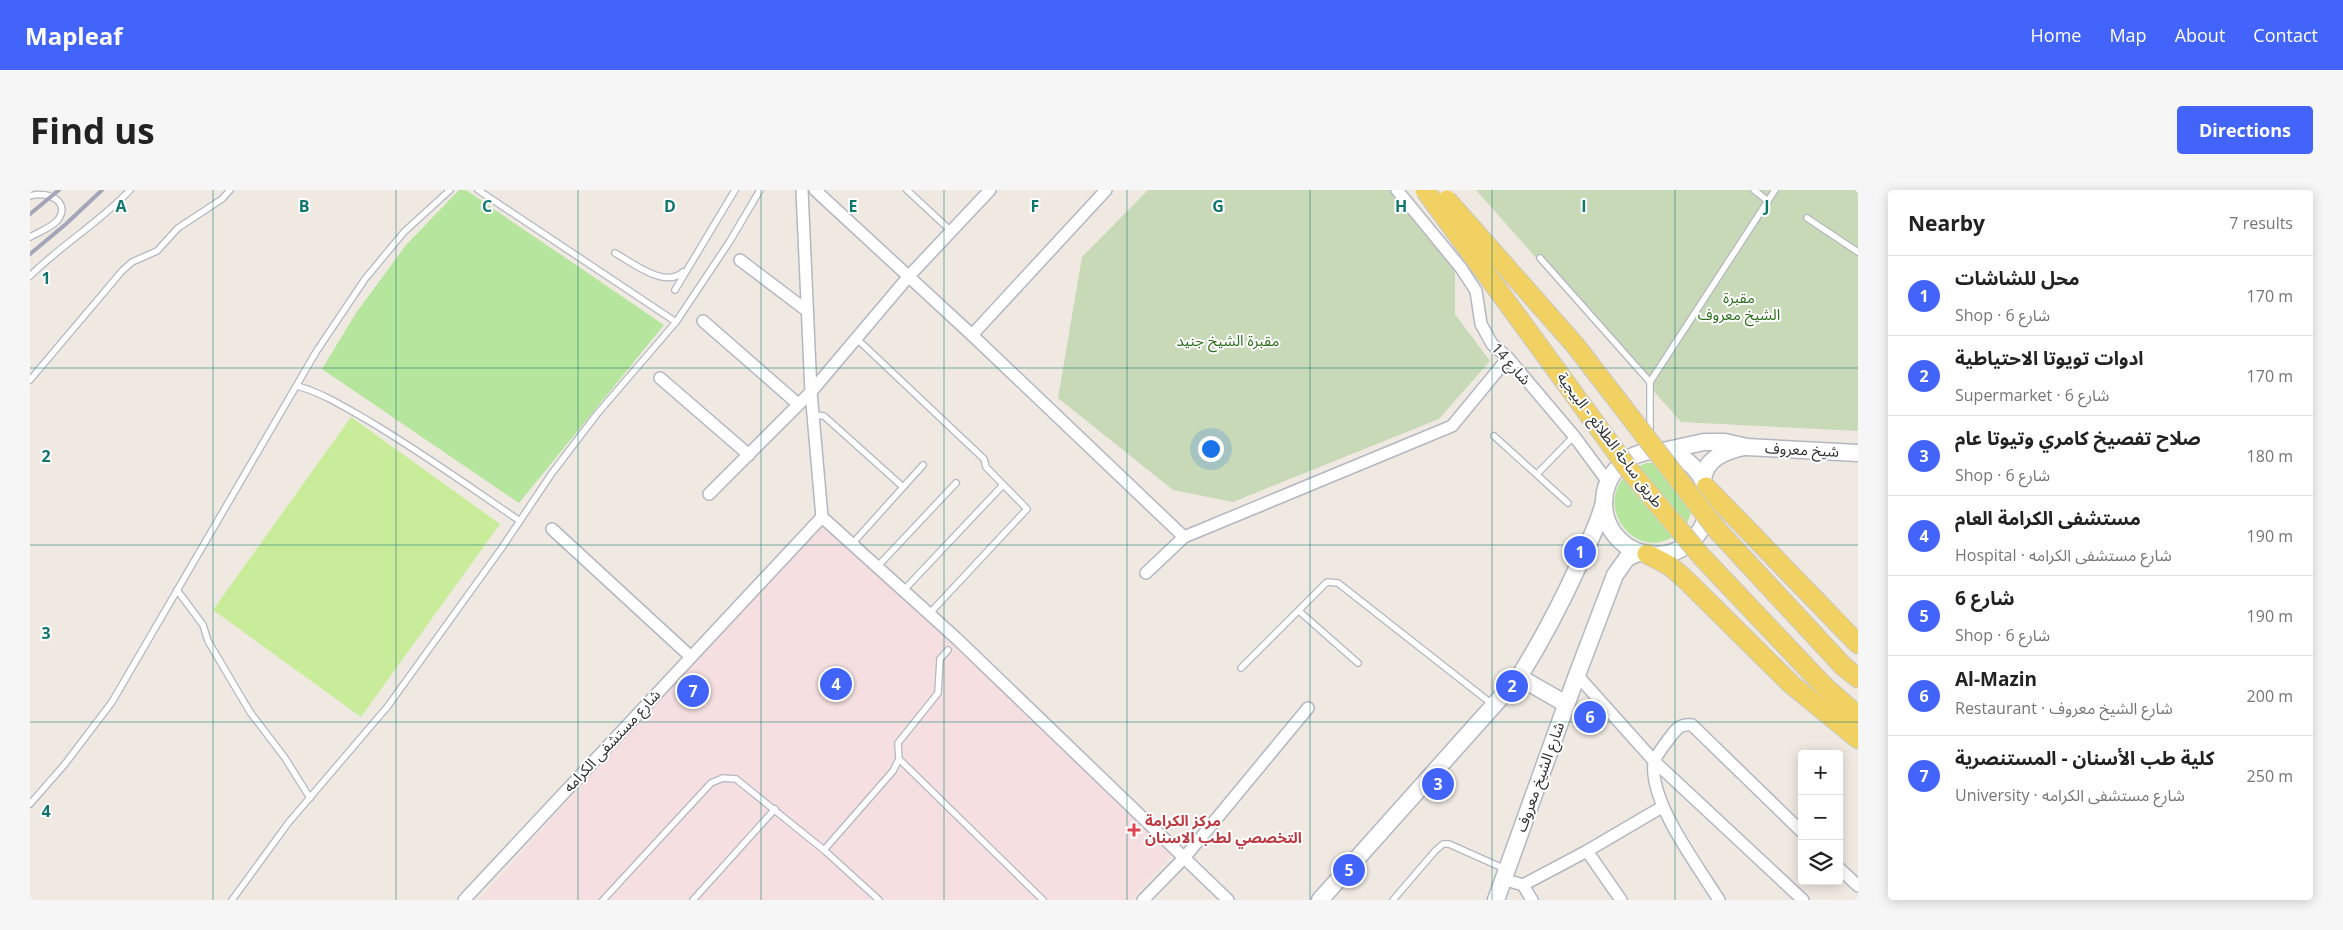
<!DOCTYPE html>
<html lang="en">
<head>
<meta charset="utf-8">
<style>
  body { margin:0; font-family:"Open Sans","Noto Sans Arabic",sans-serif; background:#f6f6f6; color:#222 }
  .controls { position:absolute; right:15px; bottom:15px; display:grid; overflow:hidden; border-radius:5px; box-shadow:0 2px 12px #0003 }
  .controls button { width:45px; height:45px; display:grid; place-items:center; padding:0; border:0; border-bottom:1px solid #e0e0e0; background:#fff; color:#222; font:25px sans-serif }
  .you { position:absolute; left:1180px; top:258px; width:18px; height:18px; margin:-12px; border:4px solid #fff; border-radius:50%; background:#1a73e8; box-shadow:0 0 0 8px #1a73e833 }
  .badge { display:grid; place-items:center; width:32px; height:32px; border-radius:50%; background:#4264fb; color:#fff; font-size:16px; font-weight:700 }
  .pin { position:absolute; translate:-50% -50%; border:2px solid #fff; box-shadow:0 1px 5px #0006 }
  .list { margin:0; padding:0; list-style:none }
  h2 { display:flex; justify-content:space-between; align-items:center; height:65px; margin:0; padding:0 20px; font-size:21px }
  h2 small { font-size:16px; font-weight:400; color:#767676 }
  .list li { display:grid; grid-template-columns:32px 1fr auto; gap:15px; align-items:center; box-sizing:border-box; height:80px; padding:0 20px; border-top:1px solid #e0e0e0 }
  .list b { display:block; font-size:19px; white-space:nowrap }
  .list p { margin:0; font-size:16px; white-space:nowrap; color:#767676 }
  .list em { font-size:16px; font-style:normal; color:#767676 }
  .icon { flex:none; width:28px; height:28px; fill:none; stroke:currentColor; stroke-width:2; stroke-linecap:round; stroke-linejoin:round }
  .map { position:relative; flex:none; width:1828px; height:710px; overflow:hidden; border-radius:5px }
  header { display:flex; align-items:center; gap:30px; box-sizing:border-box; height:70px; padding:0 25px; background:#4264fb; color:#fff }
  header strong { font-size:24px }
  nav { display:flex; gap:28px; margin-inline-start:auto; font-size:18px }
  .intro { display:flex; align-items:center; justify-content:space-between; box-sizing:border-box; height:120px; padding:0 30px }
  h1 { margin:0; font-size:35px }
  .button { padding:12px 22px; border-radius:5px; background:#4264fb; color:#fff; font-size:18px; font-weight:700 }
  main { display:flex; gap:30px; padding:0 30px }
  aside { flex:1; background:#fff; border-radius:5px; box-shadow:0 2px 12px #0003 }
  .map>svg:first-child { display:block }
  .medical { fill:#f5dfe0 }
  .green { fill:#b6e59e }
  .cemetery { fill:#c8d9b8 }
  .pitch { fill:#c9ec9a }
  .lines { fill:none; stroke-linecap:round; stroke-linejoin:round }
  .lane-casing { stroke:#b4b7c1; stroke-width:8 }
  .street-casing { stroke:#b4b7c1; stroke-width:14 }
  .secondary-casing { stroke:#b4b7c1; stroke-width:19 }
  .primary-casing { stroke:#c9c9c9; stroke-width:21 }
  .lane { stroke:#fff; stroke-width:5.5 }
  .street { stroke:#fff; stroke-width:11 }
  .secondary { stroke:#fff; stroke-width:16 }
  .primary { stroke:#f2d163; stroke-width:19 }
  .rail { stroke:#a3a6b8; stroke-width:4 }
  .primary-bridge-casing { stroke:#c9c9c9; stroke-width:21; stroke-linecap:butt }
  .primary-bridge { stroke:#f2d163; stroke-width:19 }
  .grid { fill:none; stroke:#0f766e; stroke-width:1; stroke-opacity:0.55 }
  .health-dot { fill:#e0444e; stroke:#fff; stroke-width:2 }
  .labels { text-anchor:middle; stroke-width:4; stroke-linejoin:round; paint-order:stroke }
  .park-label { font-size:15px; fill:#2c6e1b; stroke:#fff }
  .street-label { font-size:15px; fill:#2e2e2e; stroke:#fff }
  .health-label { font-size:15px; font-weight:bold; fill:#be3a42; stroke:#fff; text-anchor:start }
  .grid-label { font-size:16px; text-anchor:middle; font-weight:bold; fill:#0f766e; stroke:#fff; stroke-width:4; stroke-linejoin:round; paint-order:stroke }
</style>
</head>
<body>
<header>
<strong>Mapleaf</strong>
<nav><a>Home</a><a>Map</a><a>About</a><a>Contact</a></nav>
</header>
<div class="intro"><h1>Find us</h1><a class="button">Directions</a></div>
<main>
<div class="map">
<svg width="1828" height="710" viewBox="0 0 1828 710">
  <rect width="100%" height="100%" fill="#efe9e1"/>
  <!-- medical -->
  <polygon class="medical" points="792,327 1145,661 1101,710 449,710"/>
  <!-- green -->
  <g class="green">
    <polygon points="429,0 436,0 634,135 489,313 292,179 326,123 376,55"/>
    <path d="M1616,273H1629L1663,311C1661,328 1656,340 1641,348C1597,372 1553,298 1616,273Z"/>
  </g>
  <!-- cemetery -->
  <g class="cemetery">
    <polygon points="1118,0 1369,0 1425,66 1425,124 1460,171 1409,229 1203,312 1143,300 1028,208 1052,67"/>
    <polygon points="1446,0 1828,0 1828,241 1651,232"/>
  </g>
  <!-- pitch -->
  <polygon class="pitch" points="321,227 470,334 331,527 183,420"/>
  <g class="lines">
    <!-- lane casing -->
    <g class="lane-casing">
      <g id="lane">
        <polyline points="448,0 646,132"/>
        <polyline points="877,0 921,41"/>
        <polyline points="1724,0 1738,11"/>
        <path d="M0,6C19,0 42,13 27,31C20,38 9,42 0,47"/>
        <polyline points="1777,28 1828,62"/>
        <path d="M585,63C603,73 635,99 653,82"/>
        <polyline points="1510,68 1620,192"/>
        <path d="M0,86C31,55 70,32 100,0"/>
        <polyline points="645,100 705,0"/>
        <polyline points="826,148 954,269 956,277 997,319 899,424"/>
        <polyline points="0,190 92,81 102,72 127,61 148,38 192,9 200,0"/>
        <path d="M267,196C293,203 316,218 339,231C391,262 440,297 490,331"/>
        <polyline points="783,225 794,226 873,297"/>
        <polyline points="1620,244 1620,192 1745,0"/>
        <polyline points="1464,246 1538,313"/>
        <polyline points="1507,284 1544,246"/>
        <polyline points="822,354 893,275"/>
        <polyline points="847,377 926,293"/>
        <polyline points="147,400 173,435 178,451 220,522 255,568 280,608"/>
        <polyline points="873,401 973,295"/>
        <polyline points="1269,421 1328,473"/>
        <polyline points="1211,478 1297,392 1308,393 1462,514"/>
        <polyline points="869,569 1013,710"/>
        <polyline points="0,614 35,574 82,512 286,162 335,89 374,42 420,0"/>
        <polyline points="202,710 259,632 358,516 471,359 522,283 567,224 646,132 700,51 730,0"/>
        <polyline points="573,710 681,593 693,588 706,589 794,660"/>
        <polyline points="663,710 745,619"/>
        <polyline points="849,710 794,660 863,581 869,569 868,553 908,503 910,469 918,460"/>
        <polyline points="1363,710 1405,661 1413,654 1419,654 1475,679"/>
      </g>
    </g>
    <!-- street casing -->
    <g class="street-casing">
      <g id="street">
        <polyline points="772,0 781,202 792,327 926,448 1198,710"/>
        <polyline points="785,0 942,145 1154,347"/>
        <polyline points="1367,0 1431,78 1446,101 1451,134 1462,154 1478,168 1544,246 1578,292"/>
        <polyline points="710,70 776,120"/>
        <polyline points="673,131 768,214"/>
        <polyline points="942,145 1076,0"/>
        <polyline points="630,188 719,265"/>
        <polyline points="679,304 781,202 879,86 960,0"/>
        <polyline points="522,339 661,467"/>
        <polyline points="1116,383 1154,347 1422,236 1478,168"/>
        <polyline points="1547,485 1624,571 1773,710"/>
        <polyline points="1557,661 1591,710"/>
        <polyline points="1809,678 1828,696"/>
        <polyline points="1473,689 1493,695 1502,710"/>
        <polyline points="1493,695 1557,661 1632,617"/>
        <polyline points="434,710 792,327"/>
        <polyline points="1113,710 1154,668 1278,518"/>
        <path d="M1689,710C1668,676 1619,612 1624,573C1625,566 1634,556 1638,550C1645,541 1649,533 1662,535L1772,642"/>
      </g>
    </g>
    <!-- secondary casing -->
    <g class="secondary-casing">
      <g id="secondary">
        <polyline points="1633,261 1674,252 1695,252 1717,257 1828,263"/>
        <circle cx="1626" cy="313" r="52"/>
        <path d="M1673,290C1675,268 1696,261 1714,257"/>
        <polyline points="1489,487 1536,514"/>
        <path d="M1290,710L1489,487C1512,450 1532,412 1550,372C1559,352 1569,333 1574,312"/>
        <polyline points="1466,710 1547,485 1585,385 1597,368 1610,362"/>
      </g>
    </g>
    <!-- primary casing -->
    <g class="primary-casing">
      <g id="primary">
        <polyline points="1676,297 1828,454"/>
        <polyline points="1617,364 1640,376 1655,389 1761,494 1828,549"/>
        <polyline points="1813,476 1828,488"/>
        <polyline points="1794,496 1828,526"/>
      </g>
    </g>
    <!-- lane -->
    <use href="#lane" class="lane"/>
    <!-- street -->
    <use href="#street" class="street"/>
    <!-- secondary -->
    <use href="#secondary" class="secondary"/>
    <!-- primary -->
    <use href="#primary" class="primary"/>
    <!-- rail -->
    <g class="rail">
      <polyline points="0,24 29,0"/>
      <polyline points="0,64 36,34 72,0"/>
    </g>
    <!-- primary-bridge casing -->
    <g class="primary-bridge-casing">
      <g id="primary-bridge">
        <polyline points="1395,0 1600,281 1672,367 1794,496"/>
        <polyline points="1417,10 1545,155 1688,341 1813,476"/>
      </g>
    </g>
    <!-- primary-bridge -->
    <use href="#primary-bridge" class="primary-bridge"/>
  </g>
  <!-- grid -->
  <path class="grid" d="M183,0V710M366,0V710M548,0V710M731,0V710M914,0V710M1097,0V710M1280,0V710M1462,0V710M1645,0V710M0,178H1828M0,355H1828M0,532H1828"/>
  <!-- markers -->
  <path class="health-dot" d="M1101.5 632.5h5v5h5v5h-5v5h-5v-5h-5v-5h5z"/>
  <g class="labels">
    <!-- park labels -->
    <g class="park-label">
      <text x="1709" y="113">مقبرة<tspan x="1709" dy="17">الشيخ معروف</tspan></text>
      <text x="1198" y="156">مقبرة الشيخ جنيد</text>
    </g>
    <!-- street labels -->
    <g class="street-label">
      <text transform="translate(1481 174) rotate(48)" y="5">شارع 14</text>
      <text transform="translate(1580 250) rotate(53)" y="5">طريق ساحة الطلائع - البيجية</text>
      <text transform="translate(1772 260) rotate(3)" y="5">شیخ معروف</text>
      <text transform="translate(582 551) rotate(-47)" y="5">شارع مستشفى الكرامه</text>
      <text transform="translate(1510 587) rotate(-70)" y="5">شارع الشيخ معروف</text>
    </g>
    <!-- health labels -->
    <g class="health-label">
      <text x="1115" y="636">مركز الكرامة<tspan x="1115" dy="17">التخصصي لطب الاسنان</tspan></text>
    </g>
  </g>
  <g class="grid-label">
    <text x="91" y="22">A</text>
    <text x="274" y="22">B</text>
    <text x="457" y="22">C</text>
    <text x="640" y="22">D</text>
    <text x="823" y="22">E</text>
    <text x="1005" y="22">F</text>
    <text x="1188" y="22">G</text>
    <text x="1371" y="22">H</text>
    <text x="1554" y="22">I</text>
    <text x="1737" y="22">J</text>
    <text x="16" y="94">1</text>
    <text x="16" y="272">2</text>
    <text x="16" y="449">3</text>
    <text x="16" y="627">4</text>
  </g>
</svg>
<div class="controls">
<button>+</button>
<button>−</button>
<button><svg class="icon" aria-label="layers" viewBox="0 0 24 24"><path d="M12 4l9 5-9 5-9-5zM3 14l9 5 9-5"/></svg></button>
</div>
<div class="you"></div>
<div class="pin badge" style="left:1550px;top:362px">1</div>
<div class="pin badge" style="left:1482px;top:496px">2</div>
<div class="pin badge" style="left:1408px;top:594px">3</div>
<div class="pin badge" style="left:806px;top:494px">4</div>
<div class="pin badge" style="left:1319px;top:680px">5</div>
<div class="pin badge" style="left:1560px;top:527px">6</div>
<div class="pin badge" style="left:663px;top:501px">7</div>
</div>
<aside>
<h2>Nearby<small>7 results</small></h2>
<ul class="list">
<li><span class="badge">1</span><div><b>محل للشاشات</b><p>Shop · شارع 6</p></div><em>170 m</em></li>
<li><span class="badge">2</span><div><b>ادوات تويوتا الاحتياطية</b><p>Supermarket · شارع 6</p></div><em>170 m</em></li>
<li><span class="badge">3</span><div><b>صلاح تفصيخ كامري وتيوتا عام</b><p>Shop · شارع 6</p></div><em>180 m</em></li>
<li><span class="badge">4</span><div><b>مستشفى الكرامة العام</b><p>Hospital · شارع مستشفى الكرامه</p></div><em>190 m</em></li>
<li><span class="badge">5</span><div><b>شارع 6</b><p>Shop · شارع 6</p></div><em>190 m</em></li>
<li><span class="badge">6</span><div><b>Al-Mazin</b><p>Restaurant · شارع الشيخ معروف</p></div><em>200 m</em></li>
<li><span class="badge">7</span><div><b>كلية طب الأسنان - المستنصرية</b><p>University · شارع مستشفى الكرامه</p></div><em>250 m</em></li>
</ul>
</aside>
</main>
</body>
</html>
